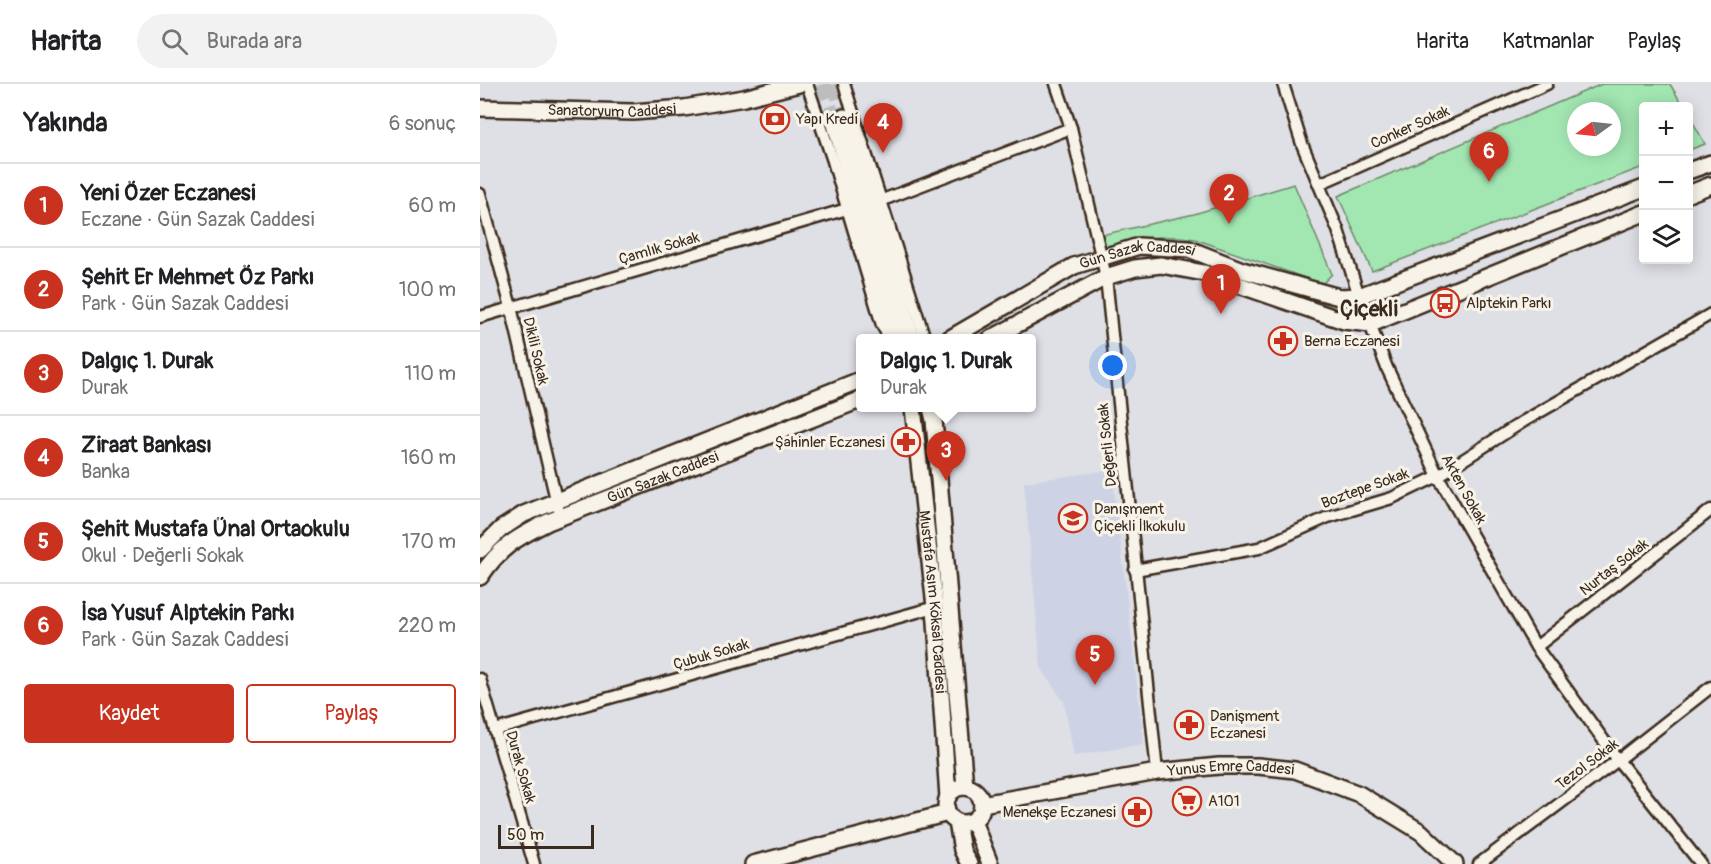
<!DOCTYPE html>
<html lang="tr">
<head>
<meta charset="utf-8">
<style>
  body { margin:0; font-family:Pangolin,sans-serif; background:#f2f2f2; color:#202124 }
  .controls { position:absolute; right:18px; top:18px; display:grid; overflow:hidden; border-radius:6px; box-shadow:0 3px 15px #0003 }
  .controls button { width:54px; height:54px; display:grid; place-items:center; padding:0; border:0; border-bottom:2px solid #e0e0e0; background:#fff; color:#202124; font:30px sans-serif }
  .compass { position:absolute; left:1087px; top:18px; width:54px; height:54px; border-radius:50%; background:#fff; box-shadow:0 3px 15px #0003; rotate:255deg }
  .scale { position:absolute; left:18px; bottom:15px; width:96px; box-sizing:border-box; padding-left:6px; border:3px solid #3b2a1e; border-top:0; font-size:16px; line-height:21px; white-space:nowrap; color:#3b2a1e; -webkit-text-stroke:4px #f7f3e8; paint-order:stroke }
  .you { position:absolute; left:633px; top:282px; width:21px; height:21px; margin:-15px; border:4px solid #fff; border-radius:50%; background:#1a73e8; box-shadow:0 0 0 9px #1a73e833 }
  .badge { display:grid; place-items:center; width:39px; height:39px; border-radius:50%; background:#c8321e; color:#fff; font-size:20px; font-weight:700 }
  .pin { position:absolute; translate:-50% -50px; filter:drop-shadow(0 2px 3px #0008) }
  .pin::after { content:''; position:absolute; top:32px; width:21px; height:18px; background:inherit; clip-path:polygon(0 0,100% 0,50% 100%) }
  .popup { position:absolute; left:376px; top:250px; width:180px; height:78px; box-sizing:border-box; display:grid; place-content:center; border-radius:6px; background:#fff; filter:drop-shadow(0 2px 4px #0005); font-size:20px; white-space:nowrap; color:#757577 }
  .popup b { font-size:22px; color:#202124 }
  .popup::after { content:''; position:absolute; left:50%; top:100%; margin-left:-12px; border:12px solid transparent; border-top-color:#fff }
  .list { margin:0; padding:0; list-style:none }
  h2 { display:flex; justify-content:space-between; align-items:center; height:78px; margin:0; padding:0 24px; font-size:26px }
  h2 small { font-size:20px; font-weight:400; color:#757577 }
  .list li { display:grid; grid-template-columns:39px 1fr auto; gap:18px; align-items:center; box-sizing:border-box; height:84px; padding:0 24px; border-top:2px solid #e0e0e0 }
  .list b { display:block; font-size:22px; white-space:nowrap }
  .list p { margin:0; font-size:20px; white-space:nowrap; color:#757577 }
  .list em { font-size:20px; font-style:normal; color:#757577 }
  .actions { display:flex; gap:12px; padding:18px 24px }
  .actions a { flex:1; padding:14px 0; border:2px solid #c8321e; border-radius:6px; text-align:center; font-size:21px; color:#c8321e }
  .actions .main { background:#c8321e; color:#fff }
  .icon { flex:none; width:33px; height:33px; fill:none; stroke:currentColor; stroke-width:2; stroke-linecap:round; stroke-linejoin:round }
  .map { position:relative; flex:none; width:1231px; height:780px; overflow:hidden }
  header { display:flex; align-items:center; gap:36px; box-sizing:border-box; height:84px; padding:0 30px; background:#fff; border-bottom:2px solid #e0e0e0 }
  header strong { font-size:28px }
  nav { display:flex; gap:33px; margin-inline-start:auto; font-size:21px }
  .search { width:420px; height:54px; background:#f2f2f2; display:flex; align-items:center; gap:15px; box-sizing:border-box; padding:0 21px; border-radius:33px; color:#757577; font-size:22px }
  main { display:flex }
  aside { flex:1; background:#fff }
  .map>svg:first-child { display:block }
  .built { fill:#cdd2e5 }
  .green { fill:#a2e6b2; stroke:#6e8868; stroke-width:1.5; fill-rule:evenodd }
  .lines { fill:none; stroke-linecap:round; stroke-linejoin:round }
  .secondary-tunnel { stroke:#bdbcbe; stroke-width:15; stroke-dasharray:15 8; stroke-linecap:butt }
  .street-casing { stroke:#3b2a1e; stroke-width:15 }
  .secondary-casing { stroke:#3b2a1e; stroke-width:20 }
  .street { stroke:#f7f3e8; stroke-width:10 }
  .secondary { stroke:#f7f3e8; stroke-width:15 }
  .labels { text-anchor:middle; stroke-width:6; stroke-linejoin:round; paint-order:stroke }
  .street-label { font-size:15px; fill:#3b2a1e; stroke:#f7f3e8 }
  .poi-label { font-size:15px; fill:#3b2a1e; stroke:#f7f3e8; text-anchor:start }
  .district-label { font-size:21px; font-weight:bold; fill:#3b2a1e; stroke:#f7f3e8 }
</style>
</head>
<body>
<header>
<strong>Harita</strong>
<div class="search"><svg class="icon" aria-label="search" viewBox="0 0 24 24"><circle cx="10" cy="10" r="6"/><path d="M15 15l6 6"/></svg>Burada ara</div>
<nav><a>Harita</a><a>Katmanlar</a><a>Paylaş</a></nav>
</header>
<main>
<aside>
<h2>Yakında<small>6 sonuç</small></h2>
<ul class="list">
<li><span class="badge">1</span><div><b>Yeni Özer Eczanesi</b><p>Eczane · Gün Sazak Caddesi</p></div><em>60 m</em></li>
<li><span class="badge">2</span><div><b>Şehit Er Mehmet Öz Parkı</b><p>Park · Gün Sazak Caddesi</p></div><em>100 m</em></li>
<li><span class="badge">3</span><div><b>Dalgıç 1. Durak</b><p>Durak</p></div><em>110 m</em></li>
<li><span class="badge">4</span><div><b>Ziraat Bankası</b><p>Banka</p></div><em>160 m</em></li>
<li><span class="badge">5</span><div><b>Şehit Mustafa Ünal Ortaokulu</b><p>Okul · Değerli Sokak</p></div><em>170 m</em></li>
<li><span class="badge">6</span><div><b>İsa Yusuf Alptekin Parkı</b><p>Park · Gün Sazak Caddesi</p></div><em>220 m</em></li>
</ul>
<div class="actions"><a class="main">Kaydet</a><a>Paylaş</a></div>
</aside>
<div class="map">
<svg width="1231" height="780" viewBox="0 0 1231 780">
  <rect width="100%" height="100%" fill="#dee0e6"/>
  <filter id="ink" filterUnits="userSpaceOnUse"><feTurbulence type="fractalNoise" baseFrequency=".0167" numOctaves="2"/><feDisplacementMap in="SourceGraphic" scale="12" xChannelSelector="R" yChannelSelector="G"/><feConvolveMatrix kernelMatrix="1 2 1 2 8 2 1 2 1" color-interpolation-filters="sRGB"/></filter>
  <g filter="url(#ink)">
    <!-- built -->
    <polygon class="built" points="632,386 664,660 594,672 584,618 561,584 544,398"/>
    <!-- green -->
    <g class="green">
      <path d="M1122,0H1190L1203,22H1164L1163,83L892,187L858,112ZM1096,27H1132V63H1096Z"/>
      <polygon points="1209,31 1225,60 1209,66 1208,66"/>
      <path d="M814,100L852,190L842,200L715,155C683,149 654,156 623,163L621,151L714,130Z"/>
    </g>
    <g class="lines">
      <!-- secondary-tunnel -->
      <g class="secondary-tunnel">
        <polyline points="343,0 354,37"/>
        <polyline points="355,0 364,33"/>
      </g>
      <!-- street casing -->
      <g class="street-casing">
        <g id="street">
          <polyline points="327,0 353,77 402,241 410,255"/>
          <polyline points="364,0 445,255"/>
          <polyline points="576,0 591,44 626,193 677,688"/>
          <polyline points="803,0 822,60 858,146 879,212 907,284 958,392 1056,563 1138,676 1221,780"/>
          <polyline points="839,100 1067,0"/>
          <polyline points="0,110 31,223 78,424"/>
          <polyline points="400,117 591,44"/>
          <polyline points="0,233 367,125"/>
          <polyline points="655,486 779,464 848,433 912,414 958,392 1044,337 1231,230"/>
          <polyline points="1056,563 1231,426"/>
          <polyline points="0,595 54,780"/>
          <polyline points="15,646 455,523"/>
          <polyline points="999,780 1138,676 1231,603"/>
        </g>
      </g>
      <!-- secondary casing -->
      <g class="secondary-casing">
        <g id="secondary">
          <path id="s1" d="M0,24L153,28L204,24L264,14L319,0"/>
          <polyline points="364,33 432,255"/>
          <polyline points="354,37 417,255"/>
          <polyline points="1208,87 1231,79"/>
          <polyline points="1208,110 1231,101"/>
          <path id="s2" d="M469,255L594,182L659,162L709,165L762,186L859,213L879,212L1164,104"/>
          <polyline points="510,255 626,193 655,184 681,181 724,189 864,237 891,240 1164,129"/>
          <path id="s3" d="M433,324L455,523L468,713"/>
          <polyline points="451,324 454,336 485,703"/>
          <polyline points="0,466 21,445 44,430 380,296"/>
          <path id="s4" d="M0,493C20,463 36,454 68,438L380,316"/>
          <circle cx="484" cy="721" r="18"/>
          <path id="s5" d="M502,720L677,688L739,682H778L815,686L879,710L941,748L975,780"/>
          <polyline points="493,737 510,780"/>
          <polyline points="477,738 482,766 489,780"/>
          <polyline points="273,780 468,729"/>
        </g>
      </g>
      <!-- street -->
      <use href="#street" class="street"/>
      <!-- secondary -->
      <use href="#secondary" class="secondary"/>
    </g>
  </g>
  <!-- icons -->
  <defs>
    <g id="bank-ring" transform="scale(1.5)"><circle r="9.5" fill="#f7f3e8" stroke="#c8321e" stroke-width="1.5"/><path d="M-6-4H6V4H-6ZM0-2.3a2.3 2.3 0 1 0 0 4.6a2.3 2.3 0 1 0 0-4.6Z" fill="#c8321e"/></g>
    <g id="bus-ring" transform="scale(1.5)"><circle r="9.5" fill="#f7f3e8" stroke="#c8321e" stroke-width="1.5"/><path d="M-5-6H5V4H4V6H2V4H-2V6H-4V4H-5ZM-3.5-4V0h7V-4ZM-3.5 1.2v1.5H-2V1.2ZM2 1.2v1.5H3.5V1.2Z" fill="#c8321e"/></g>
    <g id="pharmacy-ring" transform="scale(1.5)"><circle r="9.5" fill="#f7f3e8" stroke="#c8321e" stroke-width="1.5"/><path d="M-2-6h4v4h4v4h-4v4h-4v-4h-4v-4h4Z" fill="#c8321e"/></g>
    <g id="school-ring" transform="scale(1.5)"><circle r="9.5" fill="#f7f3e8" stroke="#c8321e" stroke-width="1.5"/><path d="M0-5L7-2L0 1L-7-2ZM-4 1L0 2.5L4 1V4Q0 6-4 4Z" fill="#c8321e"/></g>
    <g id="supermarket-ring" transform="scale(1.5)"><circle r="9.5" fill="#f7f3e8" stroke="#c8321e" stroke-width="1.5"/><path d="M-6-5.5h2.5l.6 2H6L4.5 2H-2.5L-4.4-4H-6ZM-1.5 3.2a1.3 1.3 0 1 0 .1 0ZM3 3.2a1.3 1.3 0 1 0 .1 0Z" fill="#c8321e"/></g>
  </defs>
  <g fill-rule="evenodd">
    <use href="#bank-ring" x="295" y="35"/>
    <use href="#bus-ring" x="965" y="219"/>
    <use href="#pharmacy-ring" x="803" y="257"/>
    <use href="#pharmacy-ring" x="426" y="358"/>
    <use href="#school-ring" x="593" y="434"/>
    <use href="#pharmacy-ring" x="709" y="641"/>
    <use href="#supermarket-ring" x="707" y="717"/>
    <use href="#pharmacy-ring" x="657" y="728"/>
  </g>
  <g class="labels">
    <!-- street labels -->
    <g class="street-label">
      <text dy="5" stroke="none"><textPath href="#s1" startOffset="132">Sanatoryum Caddesi</textPath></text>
      <text transform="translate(930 43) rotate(-24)" y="5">Conker Sokak</text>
      <text transform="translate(179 164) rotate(-16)" y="5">Çamlık Sokak</text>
      <text dy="5" stroke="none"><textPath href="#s2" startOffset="210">Gün Sazak Caddesi</textPath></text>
      <text transform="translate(56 267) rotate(77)" y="5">Dikili Sokak</text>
      <text transform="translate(627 361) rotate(-96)" y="5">Değerli Sokak</text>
      <text dy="5" stroke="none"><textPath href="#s4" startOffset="212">Gün Sazak Caddesi</textPath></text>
      <text transform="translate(885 404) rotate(-20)" y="5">Boztepe Sokak</text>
      <text transform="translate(984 405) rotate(61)" y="5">Akten Sokak</text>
      <text transform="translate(1134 483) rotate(-38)" y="5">Nurtaş Sokak</text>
      <text dy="5" stroke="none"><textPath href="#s3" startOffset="195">Mustafa Asım Köksal Caddesi</textPath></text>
      <text transform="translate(231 570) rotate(-16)" y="5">Çubuk Sokak</text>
      <text transform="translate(1107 680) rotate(-37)" y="5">Tezol Sokak</text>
      <text transform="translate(41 683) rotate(74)" y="5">Durak Sokak</text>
      <text dy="5" stroke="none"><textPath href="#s5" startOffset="252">Yunus Emre Caddesi</textPath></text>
    </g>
    <!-- poi labels -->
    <g class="poi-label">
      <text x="316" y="40">Yapı Kredi</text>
      <text x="986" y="224">Alptekin Parkı</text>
      <text x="824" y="262">Berna Eczanesi</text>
      <text x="405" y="363" text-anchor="end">Şahinler Eczanesi</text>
      <text x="614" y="430">Danışment<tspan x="614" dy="17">Çiçekli İlkokulu</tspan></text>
      <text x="730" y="637">Danişment<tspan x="730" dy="17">Eczanesi</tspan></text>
      <text x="728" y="722">A101</text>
      <text x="636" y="733" text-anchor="end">Menekşe Eczanesi</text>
    </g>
    <!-- district labels -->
    <g class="district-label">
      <text x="889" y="232">Çiçekli</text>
    </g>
  </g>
</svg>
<div class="controls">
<button>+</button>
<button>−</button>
<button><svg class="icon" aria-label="layers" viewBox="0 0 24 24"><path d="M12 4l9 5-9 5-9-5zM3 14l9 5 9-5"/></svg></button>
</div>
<svg class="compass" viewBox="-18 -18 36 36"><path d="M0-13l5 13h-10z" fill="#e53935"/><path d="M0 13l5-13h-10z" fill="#757577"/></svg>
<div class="scale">50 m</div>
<div class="you"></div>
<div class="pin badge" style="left:741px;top:230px">1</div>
<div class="pin badge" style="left:749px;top:140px">2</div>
<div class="pin badge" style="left:466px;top:397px">3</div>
<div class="popup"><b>Dalgıç 1. Durak</b>Durak</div>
<div class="pin badge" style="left:403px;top:69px">4</div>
<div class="pin badge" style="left:615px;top:601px">5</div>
<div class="pin badge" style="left:1009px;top:98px">6</div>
</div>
</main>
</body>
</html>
